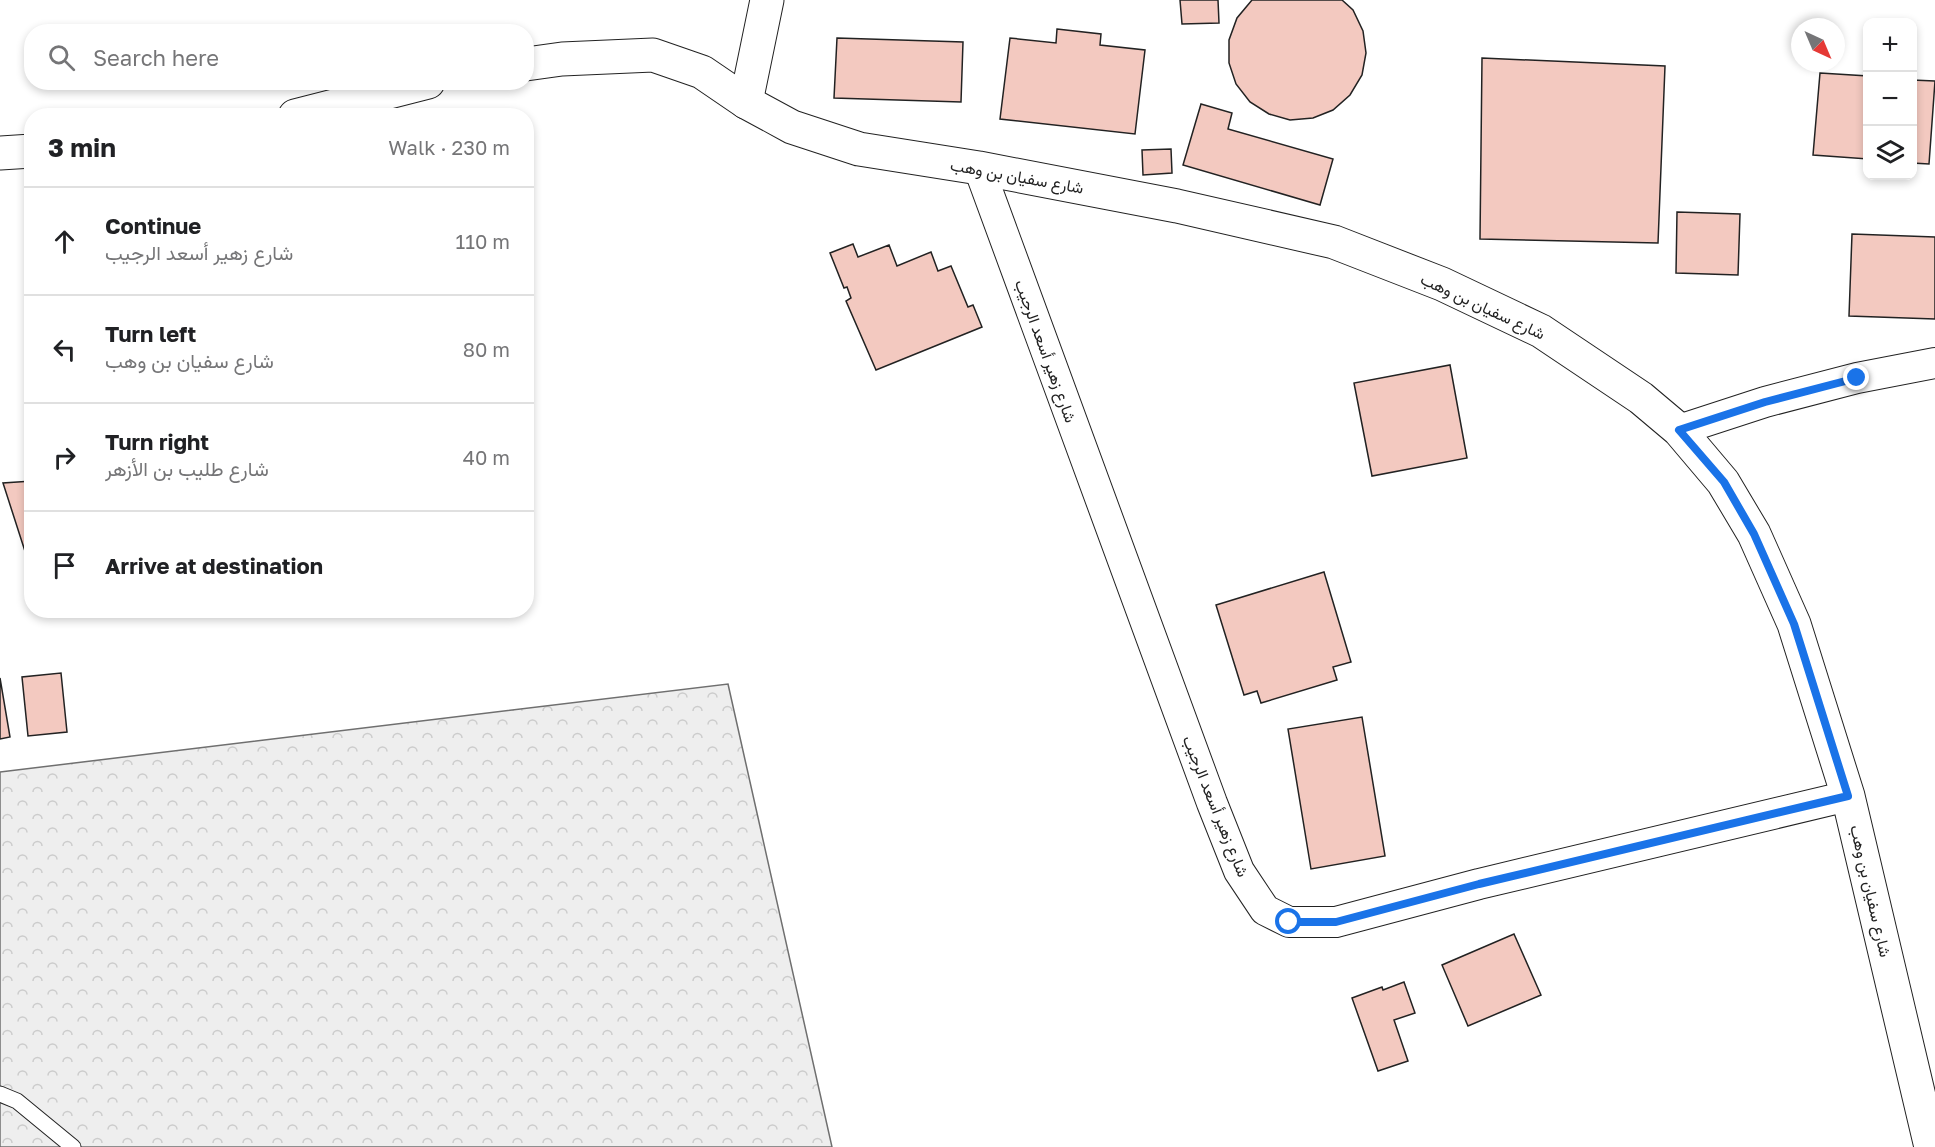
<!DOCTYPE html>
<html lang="en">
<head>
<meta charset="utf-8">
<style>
  body { margin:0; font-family:"Golos Text",Vazirmatn,sans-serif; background:#f6f6f6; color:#202124 }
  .controls { position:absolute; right:18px; top:18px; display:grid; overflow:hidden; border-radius:12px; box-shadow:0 3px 9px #0003 }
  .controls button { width:54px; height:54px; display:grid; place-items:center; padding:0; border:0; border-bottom:2px solid #e0e0e0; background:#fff; color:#202124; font:30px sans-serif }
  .compass { position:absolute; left:1791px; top:18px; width:54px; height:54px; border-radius:50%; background:#fff; box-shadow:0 3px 9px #0003; rotate:136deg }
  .stop { position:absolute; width:18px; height:18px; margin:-14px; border:4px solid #1a73e8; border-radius:50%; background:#fff }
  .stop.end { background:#1a73e8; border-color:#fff; box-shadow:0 2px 6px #0008 }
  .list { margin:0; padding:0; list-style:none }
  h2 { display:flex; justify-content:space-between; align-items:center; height:78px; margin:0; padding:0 24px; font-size:26px }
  h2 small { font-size:20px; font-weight:400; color:#757577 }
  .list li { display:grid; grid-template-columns:39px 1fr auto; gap:18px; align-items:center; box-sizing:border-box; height:108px; padding:0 24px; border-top:2px solid #e0e0e0 }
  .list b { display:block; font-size:22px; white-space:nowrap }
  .list p { margin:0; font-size:20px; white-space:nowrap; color:#757577 }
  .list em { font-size:20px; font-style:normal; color:#757577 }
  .icon { flex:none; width:33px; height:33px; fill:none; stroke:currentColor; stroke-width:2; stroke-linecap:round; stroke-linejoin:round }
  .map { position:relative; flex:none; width:1935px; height:1147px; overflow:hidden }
  .search { position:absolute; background:#fff; box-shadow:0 3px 9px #0003; left:24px; top:24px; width:510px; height:66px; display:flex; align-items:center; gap:15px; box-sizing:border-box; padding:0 21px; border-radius:24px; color:#757577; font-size:22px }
  .panel { position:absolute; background:#fff; box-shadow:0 3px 9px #0003; left:24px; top:108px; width:510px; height:510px; border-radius:24px }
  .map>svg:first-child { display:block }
  .forest { fill:url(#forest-crowns); stroke:#6f6f6f; stroke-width:1.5 }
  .building { fill:#f3c9c0; stroke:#222; stroke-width:1.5 }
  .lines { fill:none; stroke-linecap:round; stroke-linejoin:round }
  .service-casing { stroke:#222; stroke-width:17 }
  .minor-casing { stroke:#222; stroke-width:32 }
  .tertiary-casing { stroke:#222; stroke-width:35 }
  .service { stroke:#fff; stroke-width:15 }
  .minor { stroke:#fff; stroke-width:30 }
  .tertiary { stroke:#fff; stroke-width:33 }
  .route { stroke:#1a73e8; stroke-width:8 }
  .labels { text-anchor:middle; stroke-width:4.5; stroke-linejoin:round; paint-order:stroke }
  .street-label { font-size:16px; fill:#222; stroke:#fff }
</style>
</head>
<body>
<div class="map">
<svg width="1935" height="1147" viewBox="0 0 1935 1147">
  <defs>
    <pattern id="forest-crowns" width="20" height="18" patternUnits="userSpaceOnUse" patternTransform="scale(1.5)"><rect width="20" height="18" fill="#eee"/><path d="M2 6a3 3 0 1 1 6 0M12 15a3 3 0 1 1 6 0" fill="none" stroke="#ccc"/></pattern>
  </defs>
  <rect width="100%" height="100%" fill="#fff"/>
  <!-- forest -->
  <polygon class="forest" points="728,684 832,1147 0,1147 0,772"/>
  <!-- building -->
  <g class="building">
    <polygon points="1180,0 1218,0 1219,23 1182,24"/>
    <polygon points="1252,0 1342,0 1353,10 1363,31 1366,53 1362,75 1350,95 1333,110 1313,118 1290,120 1269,114 1250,102 1236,84 1229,63 1229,40 1237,18"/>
    <polygon points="1057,29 1101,34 1100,45 1145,50 1135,134 1000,119 1010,38 1056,43"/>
    <polygon points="837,38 963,42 961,102 834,98"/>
    <polygon points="1482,58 1665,66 1658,243 1480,239"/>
    <polygon points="1820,73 1868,76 1868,159 1813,155"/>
    <polygon points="1912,80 1935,81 1929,164 1912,163"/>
    <polygon points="1201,104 1232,113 1228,129 1333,159 1320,205 1183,165"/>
    <polygon points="1171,149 1172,173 1143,175 1142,150"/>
    <polygon points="1677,212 1740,214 1738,275 1676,273"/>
    <polygon points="1852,234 1935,237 1935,319 1849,316"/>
    <polygon points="853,244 858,257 889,245 897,266 931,252 938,271 951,266 968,307 973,305 982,327 876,370 846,301 851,298 847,287 844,288 830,253"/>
    <polygon points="1450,365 1467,458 1372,476 1354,383"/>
    <polygon points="32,481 32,573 3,483"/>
    <polygon points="1324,572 1351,662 1333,667 1337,680 1261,703 1257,691 1244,695 1216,605"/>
    <polygon points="61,673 67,732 28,736 22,677"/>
    <polygon points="0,678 10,737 0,739"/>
    <polygon points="1362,717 1385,856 1311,869 1288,729"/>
    <polygon points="1514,934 1541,995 1468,1026 1442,965"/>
    <polygon points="1404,982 1415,1013 1394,1020 1408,1061 1378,1071 1352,998 1382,987 1383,990"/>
  </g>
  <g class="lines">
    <!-- service casing -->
    <g class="service-casing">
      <polyline id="service" points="0,1094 17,1101 73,1147"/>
    </g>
    <!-- minor casing -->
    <g class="minor-casing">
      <g id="minor">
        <polyline points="979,168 1212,803 1239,871 1265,910 1289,922 1336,922 1479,884 1848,796"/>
        <polyline points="1679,430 1765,402 1857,378 1935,363"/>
      </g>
    </g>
    <!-- tertiary casing -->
    <g class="tertiary-casing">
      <g id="tertiary">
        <polyline points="526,64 562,59 653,55 702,72 746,102 792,127 859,149 979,168 1177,206 1334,242 1442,284 1541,331 1641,398 1679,430 1723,482 1754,534 1794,624 1848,796 1931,1147"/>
        <polyline points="746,102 767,0"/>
        <polyline points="295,116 428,82"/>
        <polyline points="0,153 32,151"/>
      </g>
    </g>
    <!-- service -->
    <use href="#service" class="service"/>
    <!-- minor -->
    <use href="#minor" class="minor"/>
    <!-- tertiary -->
    <use href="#tertiary" class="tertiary"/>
  </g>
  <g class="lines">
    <!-- route -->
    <polyline class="route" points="1289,922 1336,922 1479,884 1848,796 1794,624 1754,534 1724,482 1679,430 1765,402 1857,378"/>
  </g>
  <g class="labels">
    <!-- street labels -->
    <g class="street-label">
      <text transform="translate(1017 176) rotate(10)" y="6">شارع سفيان بن وهب</text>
      <text transform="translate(1483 306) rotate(25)" y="6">شارع سفيان بن وهب</text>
      <text transform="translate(1046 351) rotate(70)" y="6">شارع زهير أسعد الرجيب</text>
      <text transform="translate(1216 806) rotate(68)" y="6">شارع زهير أسعد الرجيب</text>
      <text transform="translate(1871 891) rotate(77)" y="6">شارع سفيان بن وهب</text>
    </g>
  </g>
</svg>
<div class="controls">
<button>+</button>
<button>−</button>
<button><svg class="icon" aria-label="layers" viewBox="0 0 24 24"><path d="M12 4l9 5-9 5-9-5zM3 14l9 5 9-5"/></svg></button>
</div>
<svg class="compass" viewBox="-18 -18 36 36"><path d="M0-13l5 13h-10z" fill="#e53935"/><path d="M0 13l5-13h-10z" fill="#757577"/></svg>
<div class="stop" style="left:1289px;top:922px"></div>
<div class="stop end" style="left:1857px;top:378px"></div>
<div class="search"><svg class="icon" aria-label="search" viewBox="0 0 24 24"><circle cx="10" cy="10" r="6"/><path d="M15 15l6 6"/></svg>Search here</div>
<section class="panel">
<h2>3 min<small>Walk · 230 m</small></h2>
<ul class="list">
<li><svg class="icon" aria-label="ahead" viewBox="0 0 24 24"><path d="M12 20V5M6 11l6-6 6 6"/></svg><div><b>Continue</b><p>شارع زهير أسعد الرجيب</p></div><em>110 m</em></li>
<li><svg class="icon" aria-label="left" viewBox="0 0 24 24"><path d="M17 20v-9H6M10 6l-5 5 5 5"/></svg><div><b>Turn left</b><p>شارع سفيان بن وهب</p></div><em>80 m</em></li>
<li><svg class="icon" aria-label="right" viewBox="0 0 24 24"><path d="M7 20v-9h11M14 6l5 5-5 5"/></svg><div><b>Turn right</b><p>شارع طليب بن الأزهر</p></div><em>40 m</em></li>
<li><svg class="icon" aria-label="arrive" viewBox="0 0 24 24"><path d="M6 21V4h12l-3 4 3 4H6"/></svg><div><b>Arrive at destination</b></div></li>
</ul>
</section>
</div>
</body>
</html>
